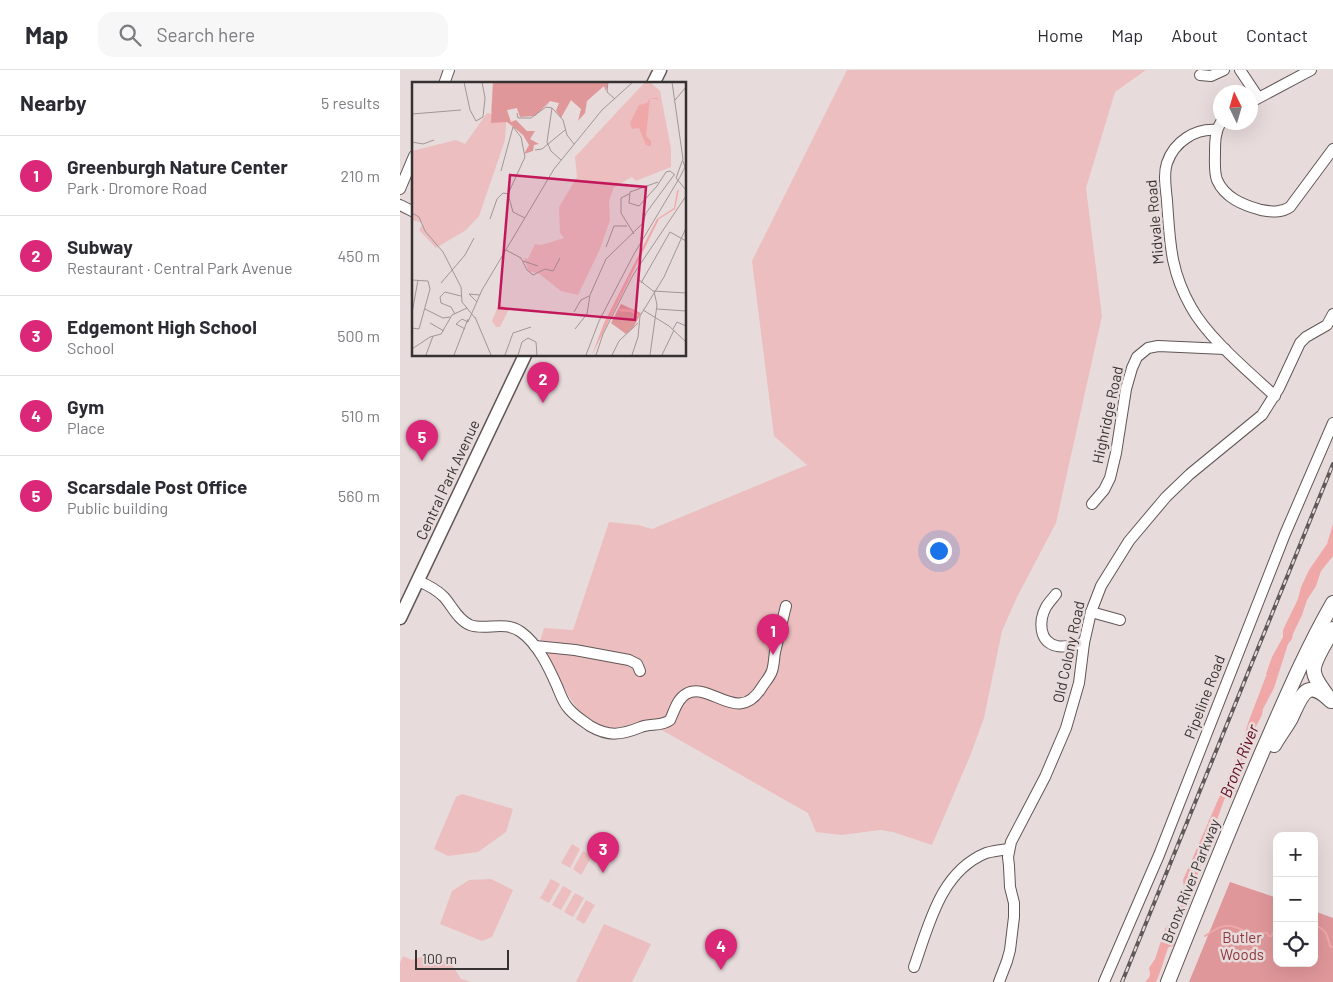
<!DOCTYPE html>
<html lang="en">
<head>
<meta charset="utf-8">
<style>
  body { margin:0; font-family:Barlow,sans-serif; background:#f7f7f7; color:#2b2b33 }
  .controls { position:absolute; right:15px; bottom:15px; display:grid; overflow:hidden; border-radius:10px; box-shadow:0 5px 20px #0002 }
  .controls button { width:45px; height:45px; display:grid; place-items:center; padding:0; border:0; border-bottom:1px solid #e1e1e2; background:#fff; color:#2b2b33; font:25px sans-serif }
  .compass { position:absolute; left:813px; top:15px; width:45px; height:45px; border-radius:50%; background:#fff; box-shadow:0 5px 20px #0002; rotate:355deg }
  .scale { position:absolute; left:15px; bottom:12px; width:94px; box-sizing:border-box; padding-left:5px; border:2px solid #373232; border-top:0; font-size:14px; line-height:18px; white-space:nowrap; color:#373232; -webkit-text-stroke:4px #e8dbdb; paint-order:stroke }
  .you { position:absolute; left:538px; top:480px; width:18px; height:18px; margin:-12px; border:4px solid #fff; border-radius:50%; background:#1a73e8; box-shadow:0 0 0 8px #1a73e833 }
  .badge { display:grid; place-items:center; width:32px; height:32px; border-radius:50%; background:#db2777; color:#fff; font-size:16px; font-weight:700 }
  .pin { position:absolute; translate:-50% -41px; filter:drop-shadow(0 1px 2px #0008) }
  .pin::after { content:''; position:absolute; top:26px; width:18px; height:15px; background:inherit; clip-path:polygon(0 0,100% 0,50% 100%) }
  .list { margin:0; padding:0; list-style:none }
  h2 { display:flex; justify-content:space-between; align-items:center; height:65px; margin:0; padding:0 20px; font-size:21px }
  h2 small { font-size:16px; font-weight:400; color:#7c7c81 }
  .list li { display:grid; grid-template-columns:32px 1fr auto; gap:15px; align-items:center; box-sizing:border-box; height:80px; padding:0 20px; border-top:1px solid #e1e1e2 }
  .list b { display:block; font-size:19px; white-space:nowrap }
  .list p { margin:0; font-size:16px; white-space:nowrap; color:#7c7c81 }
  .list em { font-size:16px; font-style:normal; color:#7c7c81 }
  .icon { flex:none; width:28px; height:28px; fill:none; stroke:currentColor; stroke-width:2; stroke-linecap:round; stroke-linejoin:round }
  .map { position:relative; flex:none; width:933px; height:912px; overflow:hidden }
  header { display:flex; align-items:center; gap:30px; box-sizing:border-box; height:70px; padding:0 25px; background:#fff; border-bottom:1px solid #e1e1e2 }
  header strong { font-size:24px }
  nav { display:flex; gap:28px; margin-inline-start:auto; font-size:18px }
  .search { width:350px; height:45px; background:#f7f7f7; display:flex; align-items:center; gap:12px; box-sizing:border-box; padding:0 18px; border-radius:15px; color:#7c7c81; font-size:19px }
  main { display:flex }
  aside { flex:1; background:#fff }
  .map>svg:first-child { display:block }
  .green { fill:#ecbebf }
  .forest { fill:#e0979a }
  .water { fill:#f0a7a8 }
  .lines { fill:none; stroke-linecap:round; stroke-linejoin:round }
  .stream { stroke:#f0a7a8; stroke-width:2 }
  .minor-casing { stroke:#615656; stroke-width:12 }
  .major-casing { stroke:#615656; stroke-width:15 }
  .highway-casing { stroke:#615656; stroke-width:16 }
  .minor { stroke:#fff; stroke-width:10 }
  .major { stroke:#fff; stroke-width:12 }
  .highway { stroke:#fff; stroke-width:14 }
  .rail-casing { stroke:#605959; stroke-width:4 }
  .rail { stroke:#e8dbdb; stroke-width:2; stroke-dasharray:5.5; stroke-linecap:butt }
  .labels { text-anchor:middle; stroke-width:5; stroke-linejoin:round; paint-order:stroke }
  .street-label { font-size:15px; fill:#373232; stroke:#e8dbdb }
  .park-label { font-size:15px; fill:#8d373f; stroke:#e8dbdb }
  .water-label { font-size:16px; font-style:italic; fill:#5d0518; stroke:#e8dbdb }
  .inset-river { fill:none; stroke:#f0a7a8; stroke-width:2.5 }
  .inset-road { fill:none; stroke:#a19797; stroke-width:1 }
  .view { fill:#c2185b; fill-opacity:0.15; stroke:#c2185b; stroke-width:2.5 }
  .inset-edge { fill:none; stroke:#373232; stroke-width:2.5 }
</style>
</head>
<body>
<header>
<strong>Map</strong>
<div class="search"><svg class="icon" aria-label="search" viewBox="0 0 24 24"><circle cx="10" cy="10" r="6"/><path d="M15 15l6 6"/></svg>Search here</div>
<nav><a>Home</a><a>Map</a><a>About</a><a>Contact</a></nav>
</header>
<main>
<aside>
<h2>Nearby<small>5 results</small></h2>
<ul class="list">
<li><span class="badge">1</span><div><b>Greenburgh Nature Center</b><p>Park · Dromore Road</p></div><em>210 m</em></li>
<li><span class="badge">2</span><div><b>Subway</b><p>Restaurant · Central Park Avenue</p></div><em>450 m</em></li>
<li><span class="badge">3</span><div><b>Edgemont High School</b><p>School</p></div><em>500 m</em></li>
<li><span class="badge">4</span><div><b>Gym</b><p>Place</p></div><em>510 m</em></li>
<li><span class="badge">5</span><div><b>Scarsdale Post Office</b><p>Public building</p></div><em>560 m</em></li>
</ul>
</aside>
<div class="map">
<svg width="933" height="912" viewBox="0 0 933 912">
  <rect width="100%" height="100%" fill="#e8dbdb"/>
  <!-- green -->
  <g class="green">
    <path d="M447,0H746L715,22L686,118L702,246L656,453L617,527L602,561L584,648L570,686L532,775L493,762L480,760L442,765L416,762L408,743L246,651C234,651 224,658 212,658C172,656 159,600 140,572L144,558L173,560L209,452L238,455L252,459L407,395L374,366L352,191Z"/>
    <polygon points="62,724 113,739 106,762 78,782 48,786 34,779 56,727"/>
    <polygon points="172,774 180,779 170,798 161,793"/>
    <polygon points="183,781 192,786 181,805 173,799"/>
    <polygon points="91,809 113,820 92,867 82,871 40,854 52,821 69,810"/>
    <polygon points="151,809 160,814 149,833 140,828"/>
    <polygon points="163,816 172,821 161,840 152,835"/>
    <polygon points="175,823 184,828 173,847 164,842"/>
    <polygon points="186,830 195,835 184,854 176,849"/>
    <polygon points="204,854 251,874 232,912 176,912"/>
    <polygon points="3,886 12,890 24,886 37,888 43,890 52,895 61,909 71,912 0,912 0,893"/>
  </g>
  <!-- forest -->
  <polygon class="forest" points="830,812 877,828 877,893 914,893 914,841 933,848 933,912 789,912"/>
  <!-- water -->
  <path class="water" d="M933,454V486L921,501L916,516L907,530L902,545L893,564L892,569L888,574L874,618L863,639L862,645L850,668L834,714L824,730L778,859C766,875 764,895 756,912H745C750,907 751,906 749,898L755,889L765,859L770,853L777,834V828L784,817L783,810L842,675L848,653L866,606H867L866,604L872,587L883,567V560L898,529L901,517L909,500L927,474Z"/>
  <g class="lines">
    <!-- stream -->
    <g class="stream">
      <polyline points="829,718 836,721"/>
      <path d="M914,855C926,859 927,864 930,876L933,877"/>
      <path d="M805,866C814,860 823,853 835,857C842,859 848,864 855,864C859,864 863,862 867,863L869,866H871L877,858"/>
      <polyline points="766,877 776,874"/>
    </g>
    <!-- minor casing -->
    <g class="minor-casing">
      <g id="minor">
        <polyline points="840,0 858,27"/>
        <polyline points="800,5 811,6 824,0"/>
        <polyline points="44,14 49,0"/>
        <polyline points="851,32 911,0"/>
        <path d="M821,52C815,62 815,72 815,83C815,91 814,102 817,110C825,128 843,135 861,140C872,142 881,143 890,137L933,79"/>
        <path d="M817,60C795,58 774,72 767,93C763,105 766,118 767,131C770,172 770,200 791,237C808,268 848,301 875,326"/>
        <polyline points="0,119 14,86"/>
        <polyline points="0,135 14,142"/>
        <polyline points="692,434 704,420 710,408 716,383 726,319 732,298 737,287 748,278 758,276 825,279"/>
        <path d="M18,511C28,515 36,519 44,527C52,536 58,550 70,555C86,561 104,550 121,562C138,574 149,598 157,616C160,623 163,633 169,639C175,646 183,651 190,656C209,667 221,665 241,657C250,653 261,657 270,650C274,642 277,629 286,624C310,610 338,657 362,617C365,612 370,607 372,601C374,595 374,588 375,582C379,567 382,551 386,536"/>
        <path d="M656,524C653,528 649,532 646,537C639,550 638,572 657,576C665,578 676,574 684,573"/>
        <polyline points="691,542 720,550"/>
        <polyline points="135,576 175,580 229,590 237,594 240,601"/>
        <path d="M514,897C529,855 540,802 586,783C593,781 601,780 609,779"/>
        <polyline points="599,912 607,891 610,880 614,847 614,833 610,817 609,796 608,787 611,772 645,707 666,658 679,613 684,573 691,542 701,516 729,471 766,427 790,404 862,345 879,318 900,273 906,267 927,255 933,244"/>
        <polyline points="704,912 759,785 885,464 933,353"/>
      </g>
    </g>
    <!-- major casing -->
    <g class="major-casing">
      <g id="major">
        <polyline points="253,14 260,0"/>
        <polyline points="0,548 125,285"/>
      </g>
    </g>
    <!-- highway casing -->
    <g class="highway-casing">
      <g id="highway">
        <path d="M928,627C923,619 915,611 914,602C912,592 928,569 933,559"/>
        <path d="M874,675C879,666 886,657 891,648C902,625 906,607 931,631"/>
        <path d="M768,912C799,834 830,757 863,680C885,630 906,580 933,533"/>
      </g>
    </g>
    <!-- minor -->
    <use href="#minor" class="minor"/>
    <!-- major -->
    <use href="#major" class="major"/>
    <!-- highway -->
    <use href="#highway" class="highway"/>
    <!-- rail casing -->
    <g class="rail-casing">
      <polyline id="rail" points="722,912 933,394"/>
    </g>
    <!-- rail -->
    <use href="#rail" class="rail"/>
  </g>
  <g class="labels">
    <!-- street labels -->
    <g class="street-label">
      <text transform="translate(755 152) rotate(-95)" y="5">Midvale Road</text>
      <text transform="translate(708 345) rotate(-78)" y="5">Highridge Road</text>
      <text transform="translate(48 410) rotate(-65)" y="5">Central Park Avenue</text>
      <text transform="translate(669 582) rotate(-78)" y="5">Old Colony Road</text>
      <text transform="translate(805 627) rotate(-69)" y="5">Pipeline Road</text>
      <text transform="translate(791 811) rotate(-68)" y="5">Bronx River Parkway</text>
    </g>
    <!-- park labels -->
    <g class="park-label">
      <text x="842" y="873">Butler<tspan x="842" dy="17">Woods</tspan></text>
    </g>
    <!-- water labels -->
    <g class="water-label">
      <text transform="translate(839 691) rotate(-68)" y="6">Bronx River</text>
    </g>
  </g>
  <!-- overview -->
  <g transform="translate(12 12)">
    <rect width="274" height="274" fill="#e8dbdb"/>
    <path d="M81,0H196L193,9L192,4L164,23L159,18L150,28L144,29L147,21L138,19L135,23L108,35L105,26L95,28L93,58L67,134L54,148L24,166L7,148L11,141L0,138V69L44,58L53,62L75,31L89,34L79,29ZM233,0H238L248,9L259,67V85L224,99L220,95L202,105L197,119L198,138L188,167L166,213L149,209L126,191L117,190L112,176L116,177L123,162L129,163L152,156L148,151L147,125L165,95L163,75ZM87,222L97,227L88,245H84L80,239Z" fill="#ecbebf"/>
    <path d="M81,0H196L194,9L192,4L175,19L173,31L166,39L169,27L159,18L149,36L144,29L147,21L138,19L123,34L108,35L105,26L95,28L99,40L104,38L115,49H123L118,57L127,62L122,63L121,69L112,72L117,63L111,53L95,40L79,41ZM209,222L229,231L221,246L214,252L199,241Z" fill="#e0979a"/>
    <path d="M238,16L234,54L239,59V64L234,63L227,46L220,47L218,41L227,23L235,21L238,16H245L247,18ZM274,101L267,107L263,127L247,137L180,273L192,241L245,137L262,126L265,109Z" fill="#f0a7a8"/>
    <path class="inset-river" d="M207,228L220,229L226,234"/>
    <path class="inset-road" d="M52,0L58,28L64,39L71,35L73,16L70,0M196,0L195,10L203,17M260,0L271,77L264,96L274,108M263,18L274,5M140,26L135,60L139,69L149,78M105,31L106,36H119L134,25L140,26L151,38L155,53L162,62M0,32L49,28M0,60L11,62L22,58M123,68L130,67L153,48M89,89L101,45M246,100L218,110L217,121L227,124L245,104L254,90L258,89L263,93M96,112L113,75L109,55L101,45M96,112L101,130L113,136M217,112L209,116V131L222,152M0,131L7,135L13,149L31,170L49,205L50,220L63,236M78,137L85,117L91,111L96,112M194,165L202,144H215M94,168L109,176L115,188L121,193L133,187L141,189L148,176M111,179L126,184M226,197L241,209L274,211M0,198L16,199L18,207L7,247L0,246M29,201L53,173L62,156M229,201L258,150L274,159M65,220L57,212L68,213M13,227L31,236L38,235M245,227L274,229M231,228L257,244L274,260M162,230L169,218L177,214M0,231L6,198M43,232L39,225L29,221L28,215L33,210L49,214M63,235L79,273M56,240L70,208L142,87L190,28L221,0M18,241L32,249M53,247L44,242L50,237L56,240M163,247L175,232L178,213L194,177L231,141L234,131L262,93M261,247L265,240L274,244M0,267L18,255L29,252L40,233L55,226M14,273L21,254M42,273L56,237M93,273L101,251L119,245M106,273L110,260L116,256L124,260L125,273M174,273L187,239L222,172L268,95L273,85L271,79M184,273L191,252L221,193L274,114M200,273L207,259L226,241M220,273L226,255L228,234L252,195L274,146M238,273L245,223L242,209M250,273L262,248"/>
    <path class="view" d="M98,93L234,105L223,238L87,226Z"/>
    <rect width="274" height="274" class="inset-edge"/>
  </g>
</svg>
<div class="controls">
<button>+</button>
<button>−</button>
<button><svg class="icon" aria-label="locate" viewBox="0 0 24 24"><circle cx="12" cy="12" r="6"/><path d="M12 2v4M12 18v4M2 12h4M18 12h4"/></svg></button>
</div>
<svg class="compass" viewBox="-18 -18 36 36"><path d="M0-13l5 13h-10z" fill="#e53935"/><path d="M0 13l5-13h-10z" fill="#7c7c81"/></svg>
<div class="scale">100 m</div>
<div class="you"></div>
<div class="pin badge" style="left:373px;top:585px">1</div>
<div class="pin badge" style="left:143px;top:333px">2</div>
<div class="pin badge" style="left:203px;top:803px">3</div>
<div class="pin badge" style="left:321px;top:900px">4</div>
<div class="pin badge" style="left:22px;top:391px">5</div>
</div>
</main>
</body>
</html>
